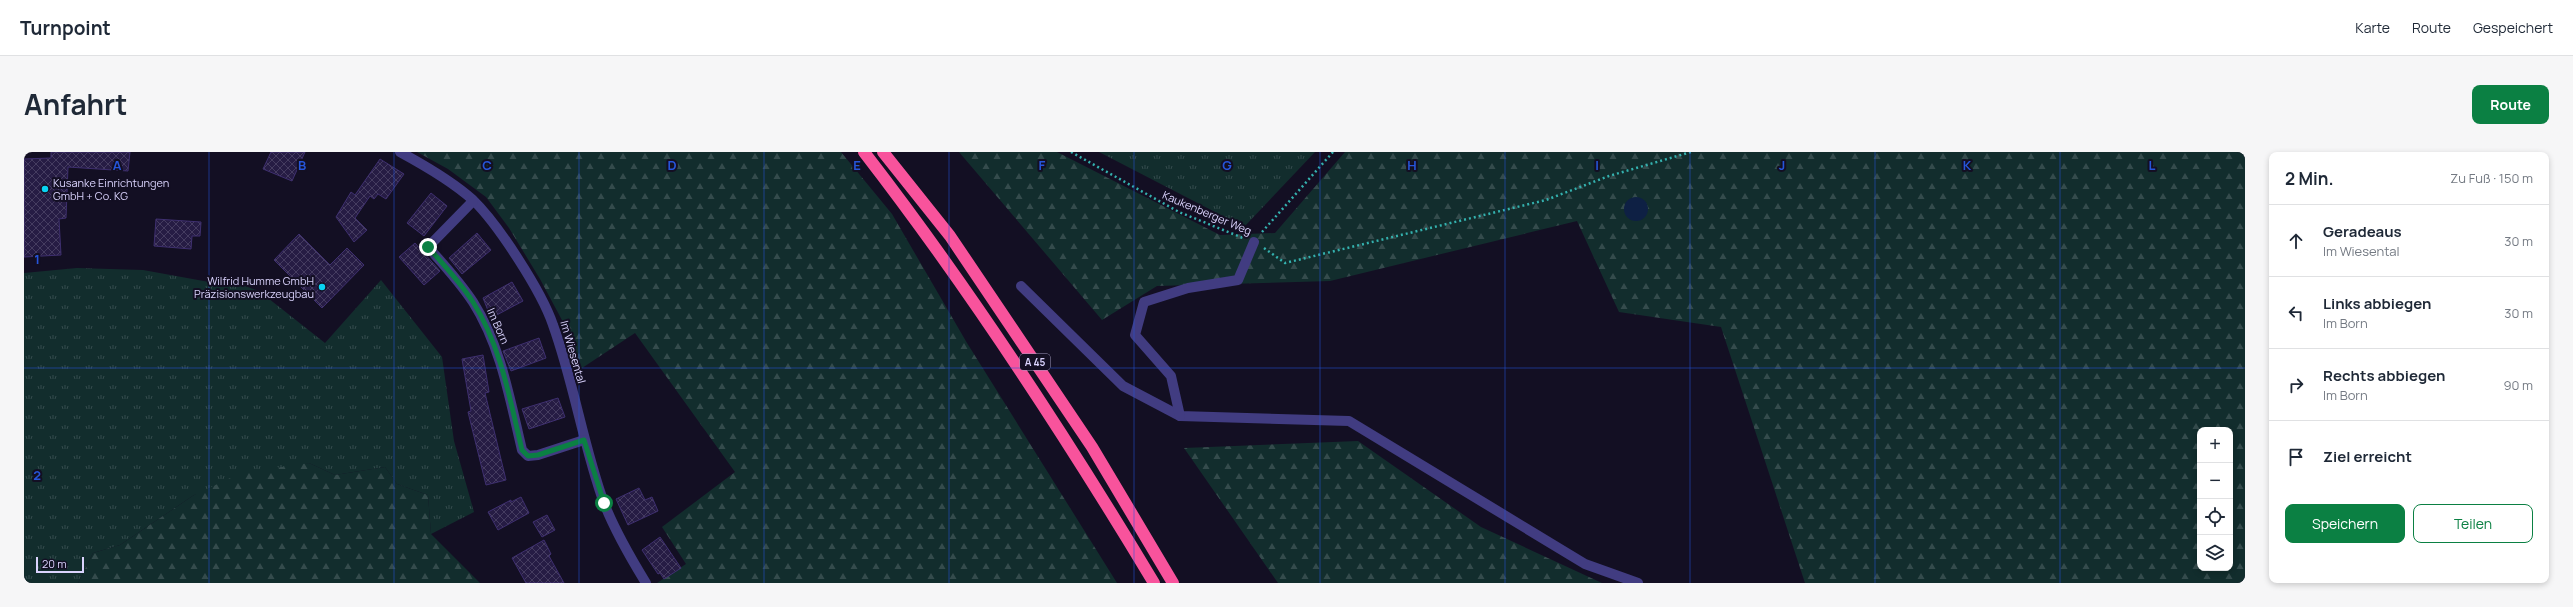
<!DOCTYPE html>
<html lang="de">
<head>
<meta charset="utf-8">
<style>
  body { margin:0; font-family:Manrope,sans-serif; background:#f6f6f7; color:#1f2937 }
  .controls { position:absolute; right:12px; bottom:12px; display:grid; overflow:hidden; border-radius:8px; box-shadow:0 2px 6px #0003 }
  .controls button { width:36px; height:36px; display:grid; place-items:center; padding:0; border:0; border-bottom:1px solid #e0e1e3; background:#fff; color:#1f2937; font:20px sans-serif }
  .scale { position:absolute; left:12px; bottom:10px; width:48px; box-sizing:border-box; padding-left:4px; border:2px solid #dad3fd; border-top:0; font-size:11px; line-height:14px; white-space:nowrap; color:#dad3fd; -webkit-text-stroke:3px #130f23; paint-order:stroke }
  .stop { position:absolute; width:12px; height:12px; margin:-9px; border:3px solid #0b8043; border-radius:50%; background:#fff }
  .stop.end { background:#0b8043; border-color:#fff; box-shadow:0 1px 4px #0008 }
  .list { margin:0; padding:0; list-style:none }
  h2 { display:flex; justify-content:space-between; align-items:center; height:52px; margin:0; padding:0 16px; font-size:17px }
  h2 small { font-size:13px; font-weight:400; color:#747a83 }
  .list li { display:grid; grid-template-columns:26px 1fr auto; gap:12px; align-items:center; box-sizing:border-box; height:72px; padding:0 16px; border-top:1px solid #e0e1e3 }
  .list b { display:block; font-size:15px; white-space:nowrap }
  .list p { margin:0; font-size:13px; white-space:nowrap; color:#747a83 }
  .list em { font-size:13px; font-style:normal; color:#747a83 }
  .actions { display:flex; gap:8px; padding:12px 16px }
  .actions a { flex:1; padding:9px 0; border:1px solid #0b8043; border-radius:8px; text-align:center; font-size:14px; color:#0b8043 }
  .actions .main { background:#0b8043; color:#fff }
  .icon { flex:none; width:22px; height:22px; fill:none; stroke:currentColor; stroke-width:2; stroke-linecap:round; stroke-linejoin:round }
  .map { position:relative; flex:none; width:2221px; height:431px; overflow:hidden; border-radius:8px }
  header { display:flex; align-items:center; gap:24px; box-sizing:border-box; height:56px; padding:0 20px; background:#fff; border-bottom:1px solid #e0e1e3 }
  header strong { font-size:19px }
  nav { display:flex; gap:22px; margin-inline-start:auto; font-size:14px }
  .intro { display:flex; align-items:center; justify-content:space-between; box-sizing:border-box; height:96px; padding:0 24px }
  h1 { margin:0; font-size:28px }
  .button { padding:10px 18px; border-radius:8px; background:#0b8043; color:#fff; font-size:14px; font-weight:700 }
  main { display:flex; gap:24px; padding:0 24px }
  aside { flex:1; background:#fff; border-radius:8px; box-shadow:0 2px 6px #0003 }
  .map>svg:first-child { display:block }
  .grass { fill:url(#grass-tufts) }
  .forest { fill:url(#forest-firs); fill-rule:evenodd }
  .water { fill:#0e2044 }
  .building { fill:url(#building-cross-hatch); stroke:#3e2f6f }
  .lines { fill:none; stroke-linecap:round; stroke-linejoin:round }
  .path { stroke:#34b1ae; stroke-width:2.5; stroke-dasharray:2 3; stroke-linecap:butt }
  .minor { stroke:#413c81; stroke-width:10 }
  .highway { stroke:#f8539c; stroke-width:12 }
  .route { stroke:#0b8043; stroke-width:5 }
  .grid { fill:none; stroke:#2655da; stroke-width:1; stroke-opacity:0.55 }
  .poi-dot { fill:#09d2f3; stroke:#130f23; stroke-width:1.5 }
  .labels { text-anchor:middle; stroke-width:4; stroke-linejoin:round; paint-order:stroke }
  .shield { fill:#130f23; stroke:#9e98bc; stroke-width:1 }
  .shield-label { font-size:10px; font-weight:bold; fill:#dad3fd }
  .poi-label { font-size:11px; fill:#dad3fd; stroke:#130f23; text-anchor:start }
  .street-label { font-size:11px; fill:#dad3fd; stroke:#130f23 }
  .grid-label { font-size:13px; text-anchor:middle; font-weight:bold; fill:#2655da; stroke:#130f23; stroke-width:4; stroke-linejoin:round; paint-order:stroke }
</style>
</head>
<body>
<header>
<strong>Turnpoint</strong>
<nav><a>Karte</a><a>Route</a><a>Gespeichert</a></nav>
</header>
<div class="intro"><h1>Anfahrt</h1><a class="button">Route</a></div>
<main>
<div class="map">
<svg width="2221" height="431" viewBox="0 0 2221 431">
  <defs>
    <pattern id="grass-tufts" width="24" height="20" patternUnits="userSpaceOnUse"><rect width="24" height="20" fill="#122d2d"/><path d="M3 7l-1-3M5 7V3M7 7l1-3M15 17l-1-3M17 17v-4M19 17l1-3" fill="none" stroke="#344b4c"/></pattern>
    <pattern id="forest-firs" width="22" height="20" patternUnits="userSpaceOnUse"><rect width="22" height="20" fill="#122d2d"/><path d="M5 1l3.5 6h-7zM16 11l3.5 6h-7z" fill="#344b4c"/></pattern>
    <pattern id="building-cross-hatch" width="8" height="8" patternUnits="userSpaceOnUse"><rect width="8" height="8" fill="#261c44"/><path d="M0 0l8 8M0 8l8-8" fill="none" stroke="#453c60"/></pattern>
  </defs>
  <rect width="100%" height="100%" fill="#130f23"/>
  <!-- grass -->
  <g class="grass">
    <polygon points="1075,0 1291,0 1220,75"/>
    <polygon points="53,116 119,118 196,132 221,134 235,139 301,191 357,128 418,205 430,289 450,360 407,382 404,343 373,332 361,315 311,323 285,311 170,343 96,393 69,401 54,431 0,431 0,121"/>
  </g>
  <!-- forest -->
  <g class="forest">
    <polygon points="393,0 817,0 868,62 943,191 1093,431 633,431 662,412 638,375 711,320 611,181 552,220 539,170 516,127 485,76 462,45 424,17"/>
    <path d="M935,0H1033L1196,83L1251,81L1321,0H2221V431H1781L1697,175L1595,160L1553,69L1306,129L1133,134L1078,168ZM2176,278H2206V416H2176Z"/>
    <polygon points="1334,289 1457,375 1578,431 1254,431 1160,296"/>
    <polygon points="285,311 311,323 361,315 373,332 404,343 407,382 456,431 54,431 69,401 96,393 170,343 217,321"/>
  </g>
  <!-- water -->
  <circle class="water" cx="1612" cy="57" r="12"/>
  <!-- building -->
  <g class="building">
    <polygon points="27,0 106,0 104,19 44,15 42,66 35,67 37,103 0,105 0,7 27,6"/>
    <polygon points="247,0 281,0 268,29 239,17"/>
    <polygon points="356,7 380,22 362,47 354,42 350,47 346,44 331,66 343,78 330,90 312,65 327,40 331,43"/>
    <polygon points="407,41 423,54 400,84 383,71"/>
    <polygon points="132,67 177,70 176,84 168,84 167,97 130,94"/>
    <polygon points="453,81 467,98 438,122 425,106"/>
    <polygon points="275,82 306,113 323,96 340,113 298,156 250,108"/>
    <polygon points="391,91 416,119 400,133 375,105"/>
    <polygon points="488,130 499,149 467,166 459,146"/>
    <polygon points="515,186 522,206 487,219 479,199"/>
    <polygon points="459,203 465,240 461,241 482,328 462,333 444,260 447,259 438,207"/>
    <polygon points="534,246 541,265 505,277 498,257"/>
    <polygon points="615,336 621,348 628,345 634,359 604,373 592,347"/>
    <polygon points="497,345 505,361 474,378 464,360 487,348 487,350"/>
    <polygon points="523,363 531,378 518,385 509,370"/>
    <polygon points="636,385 657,416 640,427 636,421 634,422 618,398"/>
    <polygon points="520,388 527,402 525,404 540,431 502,431 488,406"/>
  </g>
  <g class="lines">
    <!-- path -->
    <g class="path">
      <polyline points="1047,0 1155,60 1219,86"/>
      <polyline points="1238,80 1309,0"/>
      <polyline points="1240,96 1261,111 1522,48 1585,24 1667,0"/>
    </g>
    <!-- minor -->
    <g class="minor">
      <path d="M376,0C400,13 428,29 449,48C474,72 518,140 529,173C550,231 559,293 580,351C591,379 606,405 622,431"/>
      <path d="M449,49L404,95C420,113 436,130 449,150C477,194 486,248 498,298L504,304L514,303L560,288"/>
      <polyline points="997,134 1099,234 1156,264 1325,269 1561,412 1614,431"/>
      <polyline points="1156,264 1147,224 1111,183 1120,150 1164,136 1214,128 1230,90"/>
    </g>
    <!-- highway -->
    <g class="highway">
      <path d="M840,0C946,137 1041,283 1130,431"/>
      <polyline points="859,0 926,84 1068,295 1149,431"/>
    </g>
  </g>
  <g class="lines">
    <!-- route -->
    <path class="route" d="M404,95C420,113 436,130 449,150C477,194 486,248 498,298L504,304L514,303L560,288L580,351"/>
  </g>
  <!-- grid -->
  <path class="grid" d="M185,0V431M370,0V431M555,0V431M740,0V431M925,0V431M1110,0V431M1296,0V431M1481,0V431M1666,0V431M1851,0V431M2036,0V431M0,216H2221"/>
  <!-- markers -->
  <g class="poi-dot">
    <circle cx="21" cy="37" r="4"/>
    <circle cx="298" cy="135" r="4"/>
  </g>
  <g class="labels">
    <!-- shield labels -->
    <rect class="shield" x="996" y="202" width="30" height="16" rx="3"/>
    <g class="shield-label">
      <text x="1011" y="214">A 45</text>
    </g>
    <!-- poi labels -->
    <g class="poi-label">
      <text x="29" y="35">Kusanke Einrichtungen<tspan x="29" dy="13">GmbH + Co. KG</tspan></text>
      <text x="290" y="133" text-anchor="end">Wilfrid Humme GmbH<tspan x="290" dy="13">Präzisionswerkzeugbau</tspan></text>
    </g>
    <!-- street labels -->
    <g class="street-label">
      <text transform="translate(1183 61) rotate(23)" y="4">Kaukenberger Weg</text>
      <text transform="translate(474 174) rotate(66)" y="4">Im Born</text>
      <text transform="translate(549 200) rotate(74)" y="4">Im Wiesental</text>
    </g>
  </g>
  <g class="grid-label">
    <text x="93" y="18">A</text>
    <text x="278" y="18">B</text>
    <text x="463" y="18">C</text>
    <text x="648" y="18">D</text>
    <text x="833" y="18">E</text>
    <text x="1018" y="18">F</text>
    <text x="1203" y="18">G</text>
    <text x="1388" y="18">H</text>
    <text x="1573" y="18">I</text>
    <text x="1758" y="18">J</text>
    <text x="1943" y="18">K</text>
    <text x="2128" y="18">L</text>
    <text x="13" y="112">1</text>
    <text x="13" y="328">2</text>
  </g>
</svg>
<div class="controls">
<button>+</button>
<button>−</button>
<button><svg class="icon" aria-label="locate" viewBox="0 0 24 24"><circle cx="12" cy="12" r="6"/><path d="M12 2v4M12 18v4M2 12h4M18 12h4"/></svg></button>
<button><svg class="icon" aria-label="layers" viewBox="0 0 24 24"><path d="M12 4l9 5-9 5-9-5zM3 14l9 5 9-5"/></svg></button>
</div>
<div class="scale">20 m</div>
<div class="stop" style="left:580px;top:351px"></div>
<div class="stop end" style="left:404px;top:95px"></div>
</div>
<aside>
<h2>2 Min.<small>Zu Fuß · 150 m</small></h2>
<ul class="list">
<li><svg class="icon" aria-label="ahead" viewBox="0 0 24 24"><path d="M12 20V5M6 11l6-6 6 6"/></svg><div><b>Geradeaus</b><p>Im Wiesental</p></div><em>30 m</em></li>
<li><svg class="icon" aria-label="left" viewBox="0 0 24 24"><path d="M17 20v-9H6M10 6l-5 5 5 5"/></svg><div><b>Links abbiegen</b><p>Im Born</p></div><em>30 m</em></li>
<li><svg class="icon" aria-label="right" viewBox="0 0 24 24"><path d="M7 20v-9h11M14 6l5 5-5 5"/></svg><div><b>Rechts abbiegen</b><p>Im Born</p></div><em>90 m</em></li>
<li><svg class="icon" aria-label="arrive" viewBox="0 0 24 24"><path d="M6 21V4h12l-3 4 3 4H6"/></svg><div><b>Ziel erreicht</b></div></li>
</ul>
<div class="actions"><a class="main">Speichern</a><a>Teilen</a></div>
</aside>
</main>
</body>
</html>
